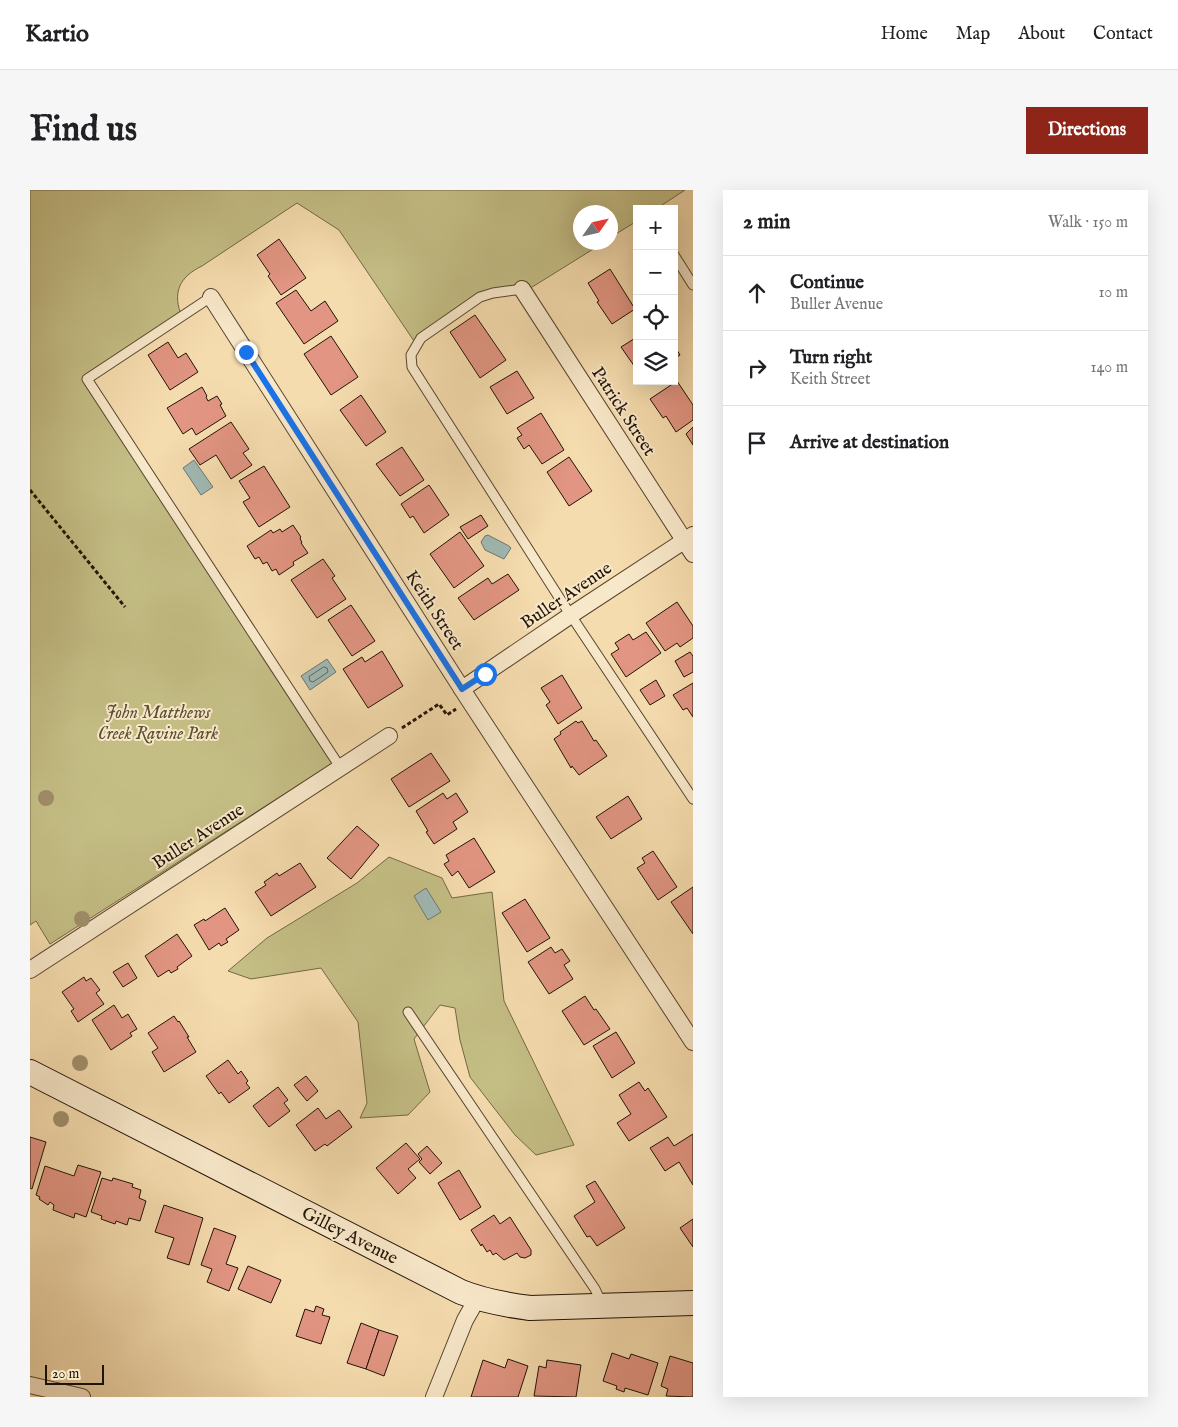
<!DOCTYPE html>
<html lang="en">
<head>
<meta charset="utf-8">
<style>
  body { margin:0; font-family:"IM FELL English",serif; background:#f6f6f6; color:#202124 }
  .controls { position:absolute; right:15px; top:15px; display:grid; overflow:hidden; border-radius:0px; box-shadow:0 5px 20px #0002 }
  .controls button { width:45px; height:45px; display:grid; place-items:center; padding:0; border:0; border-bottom:1px solid #e0e0e0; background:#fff; color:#202124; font:25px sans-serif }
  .compass { position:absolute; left:543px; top:15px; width:45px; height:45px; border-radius:50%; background:#fff; box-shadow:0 5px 20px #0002; rotate:56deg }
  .scale { position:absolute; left:15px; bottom:12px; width:59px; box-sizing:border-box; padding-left:5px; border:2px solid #231305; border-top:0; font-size:14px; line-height:18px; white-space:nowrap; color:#231305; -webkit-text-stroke:4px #f8e8ca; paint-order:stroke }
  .stop { position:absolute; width:15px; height:15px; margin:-11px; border:4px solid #1a73e8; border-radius:50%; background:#fff }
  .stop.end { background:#1a73e8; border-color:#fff; box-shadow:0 1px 5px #0008 }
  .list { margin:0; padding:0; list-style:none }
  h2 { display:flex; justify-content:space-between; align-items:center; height:65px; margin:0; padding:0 20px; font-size:21px }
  h2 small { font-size:16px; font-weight:400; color:#757577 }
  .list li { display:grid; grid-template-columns:32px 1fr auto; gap:15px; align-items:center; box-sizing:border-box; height:75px; padding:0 20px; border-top:1px solid #e0e0e0 }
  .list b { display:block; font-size:19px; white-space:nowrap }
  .list p { margin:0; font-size:16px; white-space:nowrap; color:#757577 }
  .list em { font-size:16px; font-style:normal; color:#757577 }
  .icon { flex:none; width:28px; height:28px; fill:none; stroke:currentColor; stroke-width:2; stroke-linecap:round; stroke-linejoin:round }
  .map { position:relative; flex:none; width:663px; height:1207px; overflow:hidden; border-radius:0px }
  header { display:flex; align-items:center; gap:30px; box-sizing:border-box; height:70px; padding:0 25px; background:#fff; border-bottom:1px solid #e0e0e0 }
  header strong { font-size:24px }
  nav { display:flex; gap:28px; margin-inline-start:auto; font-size:18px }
  .intro { display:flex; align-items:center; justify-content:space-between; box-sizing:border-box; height:120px; padding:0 30px }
  h1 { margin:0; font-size:35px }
  .button { padding:12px 22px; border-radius:0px; background:#8f2418; color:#fff; font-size:18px; font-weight:700 }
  main { display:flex; gap:30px; padding:0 30px }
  aside { flex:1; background:#fff; border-radius:0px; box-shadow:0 5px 20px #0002 }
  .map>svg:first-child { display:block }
  .green { fill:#c4be85; stroke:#746845 }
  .water { fill:#a0b9b5; stroke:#6e776f }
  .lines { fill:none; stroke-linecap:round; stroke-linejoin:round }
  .shore { stroke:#62665d; stroke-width:1 }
  .building { fill:#e19582; stroke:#231305 }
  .lane-casing { stroke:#58452f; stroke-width:11 }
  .street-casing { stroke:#58452f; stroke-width:18 }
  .secondary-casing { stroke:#231305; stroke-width:26 }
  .path { stroke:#231305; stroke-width:3; stroke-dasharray:4 2.5; stroke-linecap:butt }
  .lane { stroke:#f8e8ca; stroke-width:9 }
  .street { stroke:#f8e8ca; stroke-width:16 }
  .secondary { stroke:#f8e8ca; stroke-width:24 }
  .tree { fill:#a08e6a }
  .route { stroke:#1a73e8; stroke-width:6 }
  .labels { text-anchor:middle; stroke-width:4; stroke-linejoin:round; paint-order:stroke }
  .street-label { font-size:18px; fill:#231305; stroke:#f8e8ca }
  .park-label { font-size:18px; font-style:italic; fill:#5b4f32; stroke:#f8e8ca }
</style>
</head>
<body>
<header>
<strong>Kartio</strong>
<nav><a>Home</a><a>Map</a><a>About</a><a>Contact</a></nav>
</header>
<div class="intro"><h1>Find us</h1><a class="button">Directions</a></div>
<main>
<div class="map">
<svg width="663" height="1207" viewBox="0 0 663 1207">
  <rect width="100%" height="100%" fill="#f5dcae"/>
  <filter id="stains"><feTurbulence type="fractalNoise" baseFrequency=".004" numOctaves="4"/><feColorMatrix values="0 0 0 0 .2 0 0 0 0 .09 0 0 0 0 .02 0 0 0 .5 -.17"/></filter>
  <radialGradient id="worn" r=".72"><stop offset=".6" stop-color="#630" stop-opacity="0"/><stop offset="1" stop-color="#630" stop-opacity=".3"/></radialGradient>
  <!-- green -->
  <g class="green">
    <path d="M0,0H655L626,19H607V31L581,47L580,22H550V52L573,53L499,99L463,103L386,154L309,40L267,13L172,76C149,87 142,103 152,127L57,189L306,571L20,754L6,731L0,735Z"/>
    <polygon points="359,667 412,688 422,708 462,702 474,811 544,955 506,965 485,945 440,887 430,850 425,818 410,815 384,849 400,902 378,925 330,928 337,913 328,832 291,778 221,789 198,781 237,748 327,693"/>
  </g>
  <!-- water -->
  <g class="water">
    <polygon points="164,270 183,297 171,305 153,278"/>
    <polygon points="458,345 479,356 481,358 474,369 455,360 451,352 455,346"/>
    <polygon points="297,469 306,482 280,500 271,486"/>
    <polygon points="396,698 411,722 398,730 384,706"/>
  </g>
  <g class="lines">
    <!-- shore -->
    <polygon class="shore" points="294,477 297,478 298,482 283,492 280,491 279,487"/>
  </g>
  <!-- building -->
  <g class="building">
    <polygon points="249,49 276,88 251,105 238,86 240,84 227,65"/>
    <polygon points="580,79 605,119 582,134 567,112 569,111 558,93"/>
    <polygon points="266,100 281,121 295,111 308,131 274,154 246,113"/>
    <polygon points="445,125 476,170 450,188 420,142"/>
    <polygon points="301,146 328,187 301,205 274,164"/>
    <polygon points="607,147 607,180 591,157"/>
    <polygon points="138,152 148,168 156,163 168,182 140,200 118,165"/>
    <polygon points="644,155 650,165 644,169"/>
    <polygon points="487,181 504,208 477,224 460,197"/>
    <polygon points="647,191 663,215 663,230 646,242 636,226 633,228 620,209"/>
    <polygon points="172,197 177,206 176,207 178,211 187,206 192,214 190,215 196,226 166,245 162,238 153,244 137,218"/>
    <polygon points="331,205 356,242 336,256 310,220"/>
    <polygon points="511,223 534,260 512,274 499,255 494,259 487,248 492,245 487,238"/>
    <polygon points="201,232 219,259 213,263 222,275 201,289 186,265 170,275 159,259"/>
    <polygon points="663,237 663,255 656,244"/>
    <polygon points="372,257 394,290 370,306 346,274"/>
    <polygon points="539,267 562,301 539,316 517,282"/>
    <polygon points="234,276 260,317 229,337 213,312 220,308 209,291"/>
    <polygon points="399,295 419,325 394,343 383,326 380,328 371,314"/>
    <polygon points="451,325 458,336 438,349 430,337"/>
    <polygon points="263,335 271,347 270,348 272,353 271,353 278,363 263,372 264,375 249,385 246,379 242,381 237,372 233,374 229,367 225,369 217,356 241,340 243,343 250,339 252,342"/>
    <polygon points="430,342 454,376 424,398 400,364"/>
    <polygon points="293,369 305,386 302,388 316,409 287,428 261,390"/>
    <polygon points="478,384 489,400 444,430 428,408 458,388 462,394"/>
    <polygon points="647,412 663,436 663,448 650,457 647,453 635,461 616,433"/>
    <polygon points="321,415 345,451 322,466 298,430"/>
    <polygon points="616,442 631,463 596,487 581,464 589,459 585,453 599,444 603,450"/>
    <polygon points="352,461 373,496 338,518 313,479 332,467 335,472"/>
    <polygon points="660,462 663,466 663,482 654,487 645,471"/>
    <polygon points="532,485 552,518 528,534 516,515 520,512 511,498"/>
    <polygon points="626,490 635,506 620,515 610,500"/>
    <polygon points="663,493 663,527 657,518 653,520 643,505"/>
    <polygon points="546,531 548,533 552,531 564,551 566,550 577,566 549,585 542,576 541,578 524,549 531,544 530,542"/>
    <polygon points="401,563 420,591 379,617 361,589"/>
    <polygon points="413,603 417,609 426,603 438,622 423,632 427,639 404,654 396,642 398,641 386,621"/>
    <polygon points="598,606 612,629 581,649 566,627"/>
    <polygon points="327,636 349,655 321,689 297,668"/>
    <polygon points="444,648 465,682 439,698 428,681 422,686 414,674 419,671 416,665"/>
    <polygon points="623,661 647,697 628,710 607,678 615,673 612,668"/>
    <polygon points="270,673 286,697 241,726 225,702 236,695 234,692 247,683 249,686"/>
    <polygon points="663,697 663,744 641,712"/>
    <polygon points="495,709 520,748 497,762 472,723"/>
    <polygon points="195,718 209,740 196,749 198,752 191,756 189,753 179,760 164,735 174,729 175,731"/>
    <polygon points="147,744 162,766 147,777 148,779 141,783 139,780 128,787 115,766"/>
    <polygon points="521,757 525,763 532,759 540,771 534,775 543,789 519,804 498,772"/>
    <polygon points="98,773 107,788 93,797 83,782"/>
    <polygon points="54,787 56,791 61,788 70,800 66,803 74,814 48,832 41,821 44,819 32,802"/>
    <polygon points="555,806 564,820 566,819 580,839 554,855 532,821"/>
    <polygon points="84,815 92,828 98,824 107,839 100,843 102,846 81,860 62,830"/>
    <polygon points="144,826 148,832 149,831 159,847 157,847 166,862 134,882 122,862 128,858 118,843"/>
    <polygon points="586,842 605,873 582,888 563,856"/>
    <polygon points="198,870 208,884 211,881 218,891 216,893 220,898 199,913 191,902 189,904 176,886"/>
    <polygon points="276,886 288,901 277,911 264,895"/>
    <polygon points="609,892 615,901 618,898 637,927 599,951 587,933 601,924 589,905"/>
    <polygon points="248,897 258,910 254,913 260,921 239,937 223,916"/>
    <polygon points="288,918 296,929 309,920 322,937 297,956 295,954 285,961 266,935"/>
    <polygon points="663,944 663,995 649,972 635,981 620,958 638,947 644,956"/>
    <polygon points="0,947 16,952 2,999 0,998"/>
    <polygon points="376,953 390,969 378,979 386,988 368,1004 346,978"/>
    <polygon points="397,956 412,973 400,984 389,972 392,969 388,964"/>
    <polygon points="48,975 71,982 56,1027 45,1023 44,1028 23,1020 24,1015 20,1012 18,1015 9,1009 10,1007 6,1005 15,976 44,986"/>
    <polygon points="429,980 451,1017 430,1030 408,993"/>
    <polygon points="72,988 82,991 83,988 103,994 102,997 111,1000 109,1008 116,1011 110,1031 99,1028 97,1035 86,1031 85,1034 71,1029 72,1026 61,1022"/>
    <polygon points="565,991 595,1038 567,1056 560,1046 557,1047 544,1026 565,1012 556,996"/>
    <polygon points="134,1015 173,1028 159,1075 137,1068 144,1048 125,1042"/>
    <polygon points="464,1025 470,1034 480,1027 501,1060 501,1065 495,1068 490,1067 487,1063 474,1070 466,1063 463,1065 460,1060 457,1062 452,1054 451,1056 441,1040"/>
    <polygon points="663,1029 663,1057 650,1038"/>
    <polygon points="184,1038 206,1046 196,1074 208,1078 199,1101 177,1092 182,1079 171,1075"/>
    <polygon points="218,1076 251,1090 241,1113 208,1099"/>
    <polygon points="286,1116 294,1119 292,1125 300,1127 291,1154 266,1146 275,1119 284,1122"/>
    <polygon points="331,1133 349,1140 336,1179 317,1173"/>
    <polygon points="349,1140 368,1146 354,1186 336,1179"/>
    <polygon points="582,1163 599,1169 601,1164 628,1173 618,1205 595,1198 594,1202 586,1199 587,1196 573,1191"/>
    <polygon points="640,1166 663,1173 663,1207 636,1206 638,1199 631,1196"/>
    <polygon points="478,1169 498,1176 488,1207 441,1207 453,1170 475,1178"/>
    <polygon points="517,1170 551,1175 546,1207 504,1206 509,1176 516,1178"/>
  </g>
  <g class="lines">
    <!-- lane casing -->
    <g class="lane-casing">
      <g id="lane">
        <polyline points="644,65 663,95"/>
        <polyline points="492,99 463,103 450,107 391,148 381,165 382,177 532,412 663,609"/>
        <polyline points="181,107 57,189 310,577"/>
        <polyline points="378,822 565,1099 572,1114"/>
      </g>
    </g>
    <!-- street casing -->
    <g class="street-casing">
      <g id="street">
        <polyline points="492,99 663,364"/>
        <polyline points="181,107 439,510 663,852"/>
        <polyline points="432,499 541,425 663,345"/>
        <polyline points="0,780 359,546"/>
        <polyline points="0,1195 52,1207"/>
        <polyline points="404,1207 435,1130 447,1109"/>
      </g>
    </g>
    <!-- secondary casing -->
    <g class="secondary-casing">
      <path id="secondary" d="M0,882L431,1102C454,1111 476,1115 500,1118L663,1113"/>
    </g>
    <!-- path -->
    <g class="path">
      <polyline points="0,300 95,417"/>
      <polyline points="372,538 409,514 417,525 426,519"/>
    </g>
    <!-- lane -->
    <use href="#lane" class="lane"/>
    <!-- street -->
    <use href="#street" class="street"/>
    <!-- secondary -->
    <use href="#secondary" class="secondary"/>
  </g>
  <!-- trees -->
  <g class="tree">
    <circle cx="16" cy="608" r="8"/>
    <circle cx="52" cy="729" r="8"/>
    <circle cx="50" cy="873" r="8"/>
    <circle cx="31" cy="929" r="8"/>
  </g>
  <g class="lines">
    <!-- route -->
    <polyline class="route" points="216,162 432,499 455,484"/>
  </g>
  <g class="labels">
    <!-- street labels -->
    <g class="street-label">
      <text transform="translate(594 221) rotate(57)" y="6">Patrick Street</text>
      <text transform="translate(536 405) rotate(-34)" y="6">Buller Avenue</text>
      <text transform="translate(405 420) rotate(57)" y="6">Keith Street</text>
      <text transform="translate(168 646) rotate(-33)" y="6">Buller Avenue</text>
      <text transform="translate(320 1045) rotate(27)" y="6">Gilley Avenue</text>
    </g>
    <!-- park labels -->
    <g class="park-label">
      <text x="128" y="528">John Matthews<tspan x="128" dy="21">Creek Ravine Park</tspan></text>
    </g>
  </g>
  <rect width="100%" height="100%" filter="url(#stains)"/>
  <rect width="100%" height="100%" fill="url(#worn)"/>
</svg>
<div class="controls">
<button>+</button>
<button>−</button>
<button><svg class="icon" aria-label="locate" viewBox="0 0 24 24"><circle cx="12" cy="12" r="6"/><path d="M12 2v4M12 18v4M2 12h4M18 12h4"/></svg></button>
<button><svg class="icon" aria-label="layers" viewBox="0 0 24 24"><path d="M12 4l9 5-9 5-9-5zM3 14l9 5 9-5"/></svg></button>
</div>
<svg class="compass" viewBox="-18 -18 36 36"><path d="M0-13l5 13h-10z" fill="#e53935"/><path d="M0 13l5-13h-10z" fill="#757577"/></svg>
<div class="scale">20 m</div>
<div class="stop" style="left:455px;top:484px"></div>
<div class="stop end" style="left:216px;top:162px"></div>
</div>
<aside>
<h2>2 min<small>Walk · 150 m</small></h2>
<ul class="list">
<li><svg class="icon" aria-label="ahead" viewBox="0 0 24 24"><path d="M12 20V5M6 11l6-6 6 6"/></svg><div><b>Continue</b><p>Buller Avenue</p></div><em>10 m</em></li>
<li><svg class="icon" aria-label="right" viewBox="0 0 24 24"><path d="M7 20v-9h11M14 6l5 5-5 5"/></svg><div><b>Turn right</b><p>Keith Street</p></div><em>140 m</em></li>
<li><svg class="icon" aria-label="arrive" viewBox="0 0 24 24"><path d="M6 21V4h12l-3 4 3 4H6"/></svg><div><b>Arrive at destination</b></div></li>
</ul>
</aside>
</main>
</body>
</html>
